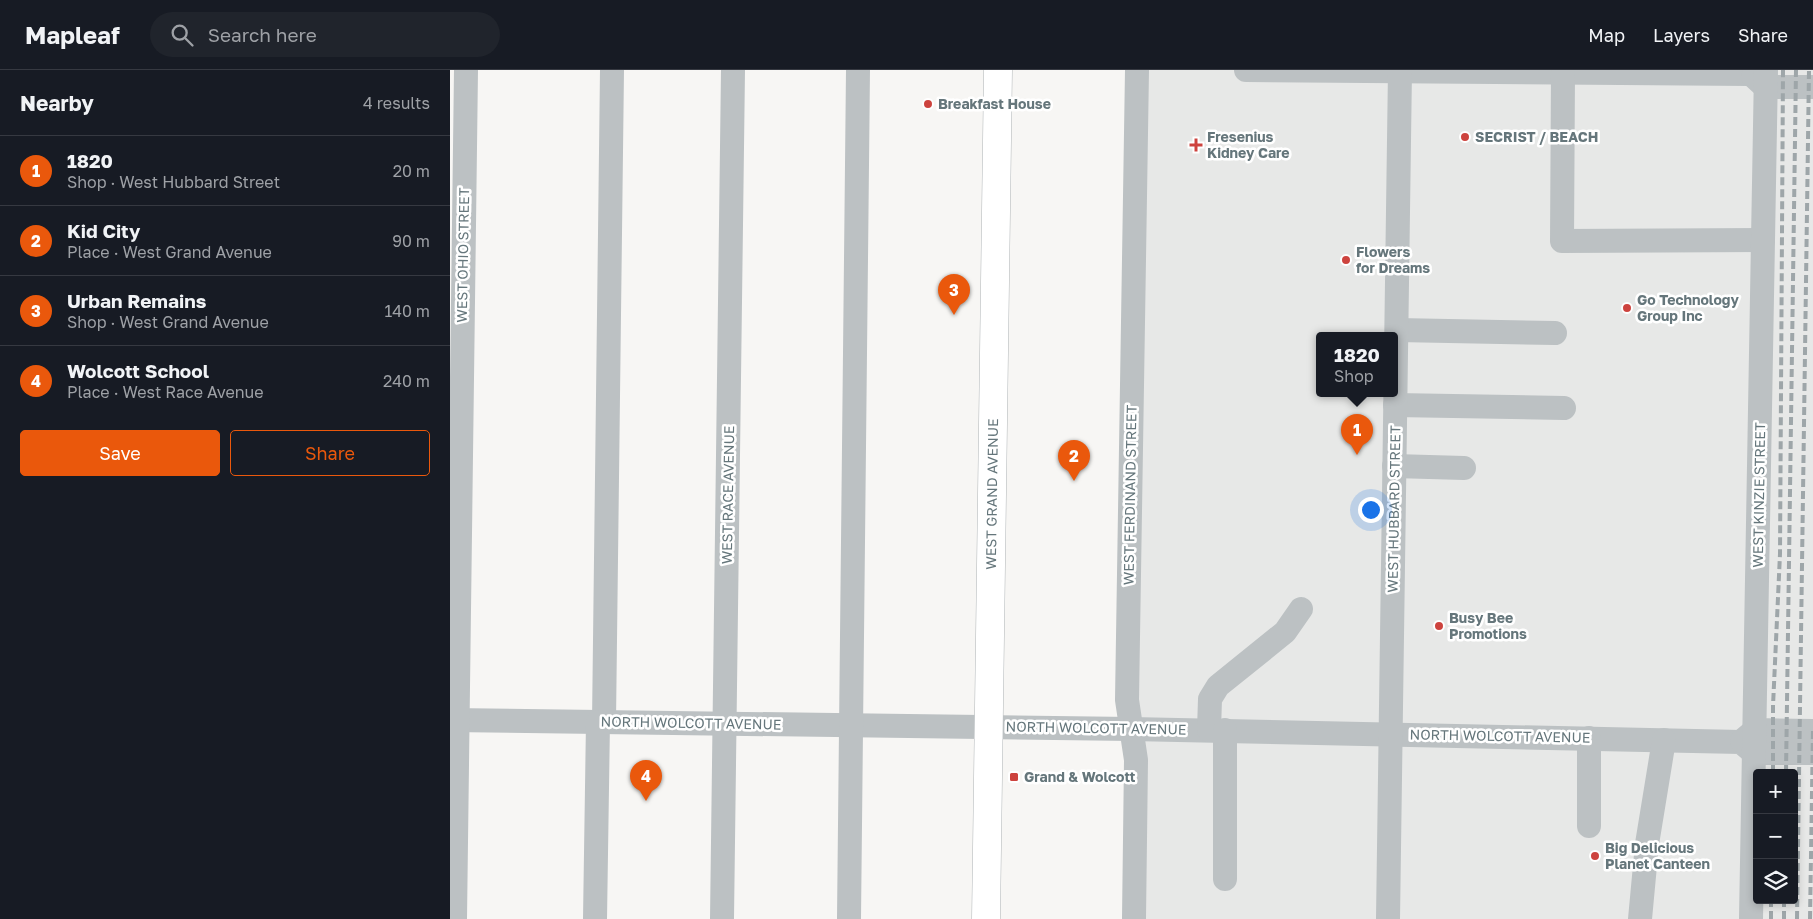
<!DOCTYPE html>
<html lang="en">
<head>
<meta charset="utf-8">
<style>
  body { margin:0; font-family:"Golos Text",sans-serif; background:#20242c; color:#f1f3f6 }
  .controls { position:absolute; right:15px; bottom:15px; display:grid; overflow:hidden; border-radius:5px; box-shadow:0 2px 8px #0003 }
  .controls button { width:45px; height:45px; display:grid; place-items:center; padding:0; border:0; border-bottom:1px solid #363941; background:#171b24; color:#f1f3f6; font:25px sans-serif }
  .you { position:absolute; left:920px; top:439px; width:18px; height:18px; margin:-12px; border:4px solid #fff; border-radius:50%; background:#1a73e8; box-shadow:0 0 0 8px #1a73e833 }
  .badge { display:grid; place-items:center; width:32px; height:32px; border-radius:50%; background:#ea580c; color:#fff; font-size:16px; font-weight:700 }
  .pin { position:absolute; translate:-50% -41px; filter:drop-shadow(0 1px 2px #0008) }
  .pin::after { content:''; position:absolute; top:26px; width:18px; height:15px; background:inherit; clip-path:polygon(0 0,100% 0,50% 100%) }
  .popup { position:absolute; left:866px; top:262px; width:82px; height:65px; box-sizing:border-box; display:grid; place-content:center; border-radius:5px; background:#171b24; filter:drop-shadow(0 1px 4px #0005); font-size:16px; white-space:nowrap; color:#9ea1a6 }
  .popup b { font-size:19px; color:#f1f3f6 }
  .popup::after { content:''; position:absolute; left:50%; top:100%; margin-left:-10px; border:10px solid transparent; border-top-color:#171b24 }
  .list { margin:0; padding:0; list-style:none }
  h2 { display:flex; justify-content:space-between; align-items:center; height:65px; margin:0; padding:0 20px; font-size:21px }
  h2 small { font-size:16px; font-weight:400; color:#9ea1a6 }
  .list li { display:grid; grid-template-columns:32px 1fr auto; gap:15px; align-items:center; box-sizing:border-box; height:70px; padding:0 20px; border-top:1px solid #363941 }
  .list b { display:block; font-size:19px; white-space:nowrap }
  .list p { margin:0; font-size:16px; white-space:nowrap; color:#9ea1a6 }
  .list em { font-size:16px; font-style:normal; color:#9ea1a6 }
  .actions { display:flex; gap:10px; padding:15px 20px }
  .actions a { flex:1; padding:11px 0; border:1px solid #ea580c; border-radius:5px; text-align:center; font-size:18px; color:#ea580c }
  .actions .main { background:#ea580c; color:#fff }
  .icon { flex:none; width:28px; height:28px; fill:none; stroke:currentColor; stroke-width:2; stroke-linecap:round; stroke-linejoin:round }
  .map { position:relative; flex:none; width:1363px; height:849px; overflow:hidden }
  header { display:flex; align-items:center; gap:30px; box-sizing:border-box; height:70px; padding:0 25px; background:#171b24; border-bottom:1px solid #363941 }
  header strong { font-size:24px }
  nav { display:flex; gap:28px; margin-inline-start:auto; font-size:18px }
  .search { width:350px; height:45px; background:#20242c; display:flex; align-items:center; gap:12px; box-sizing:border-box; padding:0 18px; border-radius:28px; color:#9ea1a6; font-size:19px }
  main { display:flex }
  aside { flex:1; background:#171b24 }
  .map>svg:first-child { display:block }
  .built { fill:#e7e8e7; fill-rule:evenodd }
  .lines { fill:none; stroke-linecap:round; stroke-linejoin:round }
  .major-casing { stroke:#b0b5b7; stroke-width:29 }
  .minor { stroke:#bcc1c3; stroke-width:24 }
  .major { stroke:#fff; stroke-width:28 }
  .rail { stroke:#9ea6a9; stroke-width:4; stroke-dasharray:8 4; stroke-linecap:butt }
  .poi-dot { fill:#cd433e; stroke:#fff; stroke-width:2 }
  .labels { text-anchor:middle; stroke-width:5; stroke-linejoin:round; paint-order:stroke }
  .poi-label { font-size:14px; font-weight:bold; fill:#65767b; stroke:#fff; text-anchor:start }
  .street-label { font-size:14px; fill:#65767b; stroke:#fff }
</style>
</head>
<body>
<header>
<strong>Mapleaf</strong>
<div class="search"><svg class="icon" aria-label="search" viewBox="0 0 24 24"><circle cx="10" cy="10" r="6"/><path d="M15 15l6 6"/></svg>Search here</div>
<nav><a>Map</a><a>Layers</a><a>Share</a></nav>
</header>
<main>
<aside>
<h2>Nearby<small>4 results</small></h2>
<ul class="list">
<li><span class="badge">1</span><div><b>1820</b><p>Shop · West Hubbard Street</p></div><em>20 m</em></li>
<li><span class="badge">2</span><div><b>Kid City</b><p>Place · West Grand Avenue</p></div><em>90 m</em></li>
<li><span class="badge">3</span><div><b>Urban Remains</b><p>Shop · West Grand Avenue</p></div><em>140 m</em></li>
<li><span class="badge">4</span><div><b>Wolcott School</b><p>Place · West Race Avenue</p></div><em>240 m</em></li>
</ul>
<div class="actions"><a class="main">Save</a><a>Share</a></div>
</aside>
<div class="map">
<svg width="1363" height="849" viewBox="0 0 1363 849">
  <rect width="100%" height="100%" fill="#f7f6f4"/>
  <!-- built -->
  <path class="built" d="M691,0H1363V849H680ZM870,266H944V324H870ZM1307,703H1344V830H1307Z"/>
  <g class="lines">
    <!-- major casing -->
    <g class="major-casing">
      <g id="major">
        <path id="s1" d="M536,849L548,0"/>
      </g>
    </g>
    <!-- minor -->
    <g class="minor">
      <polyline points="796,0 1300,4 1305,0"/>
      <polyline points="1113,3 1112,171 1313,170"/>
      <polyline points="1303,6 1315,17 1363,17"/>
      <polyline points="947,260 1105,263"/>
      <polyline points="945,335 1114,338"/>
      <polyline points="944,396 1014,398"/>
      <polyline points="0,650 681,659 1291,672 1304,683 1363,683"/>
      <polyline points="154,652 162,0"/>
      <polyline points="759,660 760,629 768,616 835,562 851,539"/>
      <polyline points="1139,668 1139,756"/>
      <polyline points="1292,671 1305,660 1363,661"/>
      <polyline points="775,809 775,660"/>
      <polyline points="5,849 16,0"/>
      <polyline points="145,849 148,652"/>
      <polyline points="272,849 283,0"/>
      <polyline points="399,849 408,0"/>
      <polyline points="684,849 686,690 677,630 687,0"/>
      <polyline points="938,849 950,0"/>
      <polyline points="1190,849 1197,774 1214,670"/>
      <polyline points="1301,849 1316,0"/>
    </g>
    <!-- major -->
    <use href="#major" class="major"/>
    <!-- rail -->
    <g class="rail">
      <polyline points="1323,703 1323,636 1330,484 1333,0"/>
      <polyline points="1336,703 1346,0"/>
      <polyline points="1321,849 1321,830"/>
      <polyline points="1334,849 1334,830"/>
      <polyline points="1347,849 1359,0"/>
      <polyline points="1360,849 1363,659"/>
    </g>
  </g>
  <!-- markers -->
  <g class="poi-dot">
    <circle cx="478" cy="34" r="5"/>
    <circle cx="1015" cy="67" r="5"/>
    <path d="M743.5 67.5h5v5h5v5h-5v5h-5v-5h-5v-5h5z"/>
    <circle cx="896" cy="190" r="5"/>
    <circle cx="1177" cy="238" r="5"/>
    <circle cx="989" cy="556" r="5"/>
    <rect x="559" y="702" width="10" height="10" rx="2.5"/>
    <circle cx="1145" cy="786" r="5"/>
  </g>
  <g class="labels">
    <!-- poi labels -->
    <g class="poi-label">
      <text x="488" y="39">Breakfast House</text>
      <text x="757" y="72">Fresenius<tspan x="757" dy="16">Kidney Care</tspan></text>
      <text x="1025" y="72">SECRIST / BEACH</text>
      <text x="906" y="187">Flowers<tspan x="906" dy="16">for Dreams</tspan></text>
      <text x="1187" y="235">Go Technology<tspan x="1187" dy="16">Group Inc</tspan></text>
      <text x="999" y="553">Busy Bee<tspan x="999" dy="16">Promotions</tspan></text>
      <text x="574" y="712">Grand &amp; Wolcott</text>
      <text x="1155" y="783">Big Delicious<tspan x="1155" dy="16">Planet Canteen</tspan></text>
    </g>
    <!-- street labels -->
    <g class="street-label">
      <text transform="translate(13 185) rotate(-89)" y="5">WEST OHIO STREET</text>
      <text dy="5" stroke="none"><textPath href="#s1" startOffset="425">WEST GRAND AVENUE</textPath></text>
      <text transform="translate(278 425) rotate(-89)" y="5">WEST RACE AVENUE</text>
      <text transform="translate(680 425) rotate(-89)" y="5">WEST FERDINAND STREET</text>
      <text transform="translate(1309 425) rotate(-89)" y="5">WEST KINZIE STREET</text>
      <text transform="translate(944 439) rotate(-89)" y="5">WEST HUBBARD STREET</text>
      <text transform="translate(241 653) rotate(1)" y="5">NORTH WOLCOTT AVENUE</text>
      <text transform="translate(646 658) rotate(1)" y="5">NORTH WOLCOTT AVENUE</text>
      <text transform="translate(1050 666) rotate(1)" y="5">NORTH WOLCOTT AVENUE</text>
    </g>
  </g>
</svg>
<div class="controls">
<button>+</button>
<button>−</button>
<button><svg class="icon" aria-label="layers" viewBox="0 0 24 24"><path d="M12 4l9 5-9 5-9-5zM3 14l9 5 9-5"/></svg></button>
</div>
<div class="you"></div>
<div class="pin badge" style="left:907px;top:385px">1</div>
<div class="popup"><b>1820</b>Shop</div>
<div class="pin badge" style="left:624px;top:411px">2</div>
<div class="pin badge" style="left:504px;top:245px">3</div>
<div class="pin badge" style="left:196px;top:731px">4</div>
</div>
</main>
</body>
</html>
